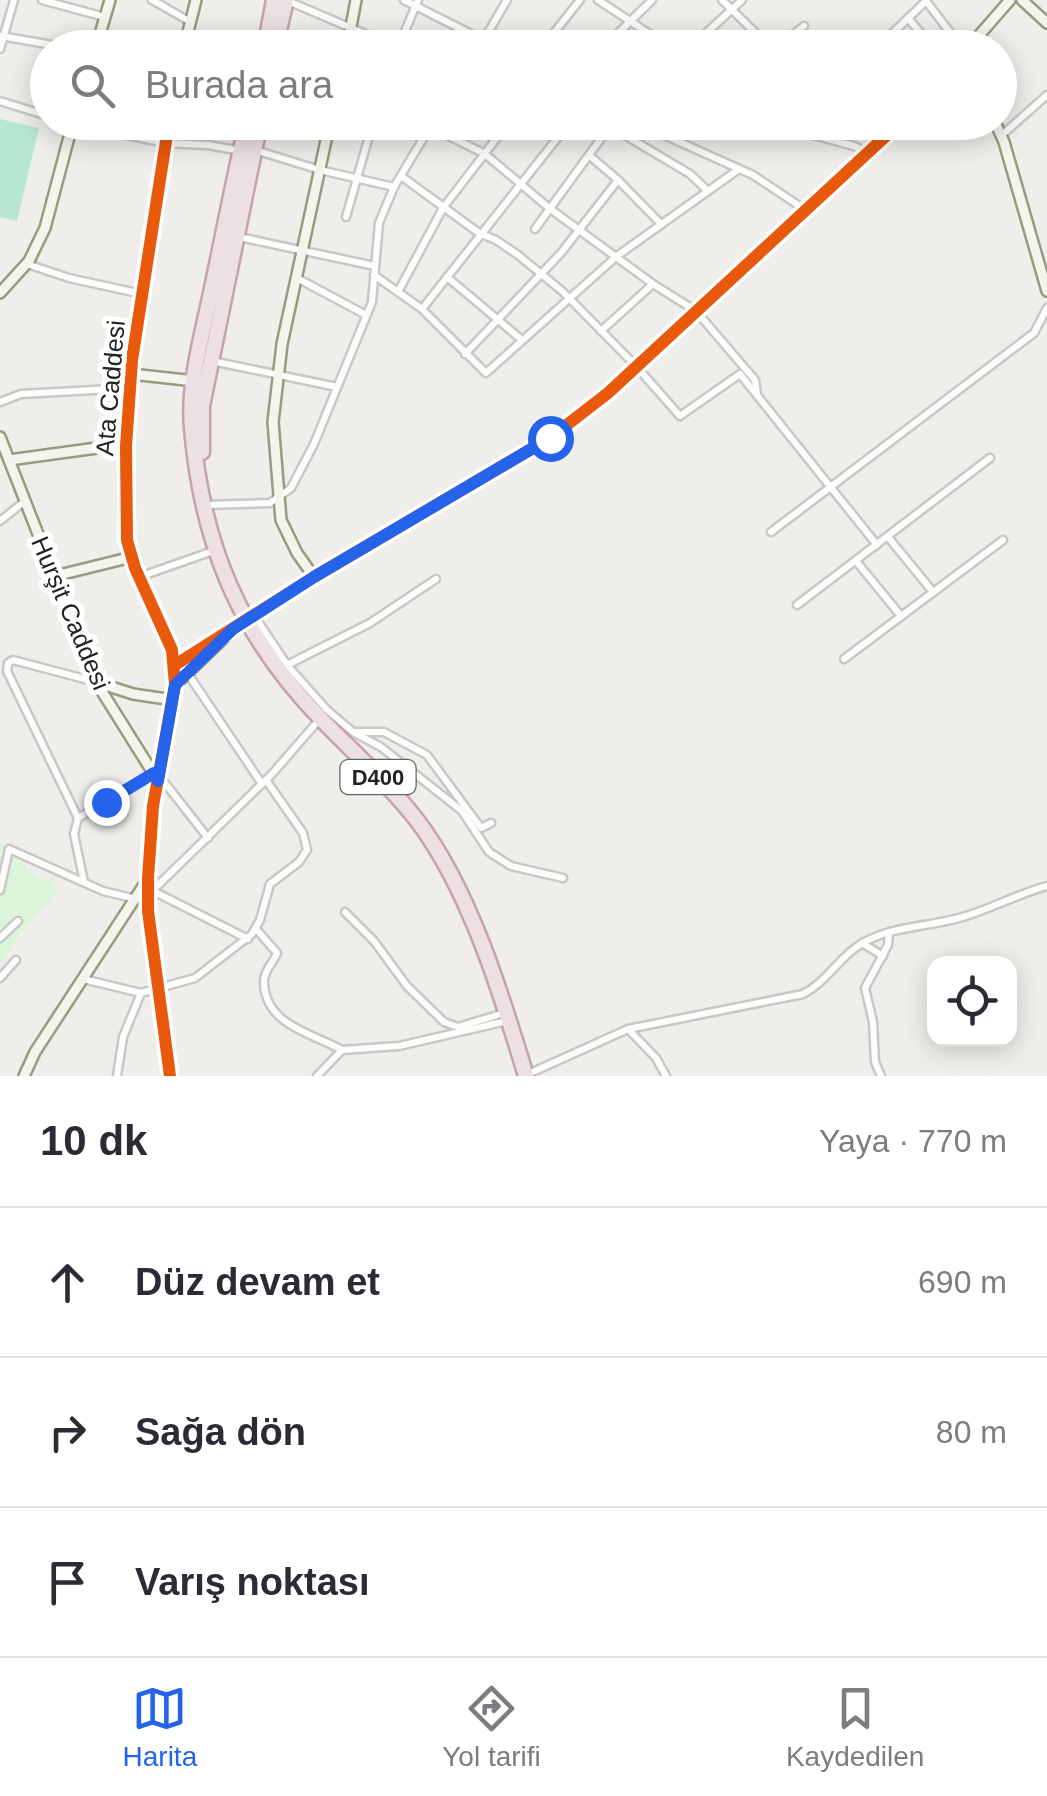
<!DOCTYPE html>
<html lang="tr">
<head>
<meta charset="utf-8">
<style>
  body { margin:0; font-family:Arial,sans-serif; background:#f7f7f7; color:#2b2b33 }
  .controls { position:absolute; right:30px; bottom:30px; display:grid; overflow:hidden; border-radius:20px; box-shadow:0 5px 25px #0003 }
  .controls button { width:90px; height:90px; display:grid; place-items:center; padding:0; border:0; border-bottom:2px solid #e1e1e2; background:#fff; color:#2b2b33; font:50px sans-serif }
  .stop { position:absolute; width:30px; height:30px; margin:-22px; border:8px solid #2563eb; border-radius:50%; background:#fff }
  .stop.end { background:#2563eb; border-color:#fff; box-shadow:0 2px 10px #0008 }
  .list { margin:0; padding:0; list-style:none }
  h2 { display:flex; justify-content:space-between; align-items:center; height:130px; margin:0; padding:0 40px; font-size:42px }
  h2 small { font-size:32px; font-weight:400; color:#7c7c81 }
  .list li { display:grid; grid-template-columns:65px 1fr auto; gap:30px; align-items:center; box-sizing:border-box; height:150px; padding:0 40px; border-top:2px solid #e1e1e2 }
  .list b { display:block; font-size:38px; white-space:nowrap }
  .list em { font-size:32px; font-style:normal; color:#7c7c81 }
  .icon { flex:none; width:55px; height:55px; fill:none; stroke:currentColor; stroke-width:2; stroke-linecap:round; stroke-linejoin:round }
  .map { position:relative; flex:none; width:1047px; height:1076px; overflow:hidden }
  .search { position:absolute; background:#fff; box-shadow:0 5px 25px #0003; left:30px; right:30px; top:30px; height:110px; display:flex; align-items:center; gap:25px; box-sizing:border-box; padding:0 35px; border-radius:55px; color:#7c7c81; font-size:38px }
  .sheet { height:580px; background:#fff }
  nav { display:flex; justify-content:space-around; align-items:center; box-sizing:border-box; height:140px; border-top:2px solid #e1e1e2; background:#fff; font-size:28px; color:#7c7c81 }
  nav a { display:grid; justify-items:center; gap:5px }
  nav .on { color:#2563eb }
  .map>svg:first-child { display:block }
  .park { fill:#daf5da }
  .pitch { fill:#b7e6d2 }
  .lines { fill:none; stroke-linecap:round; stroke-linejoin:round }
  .street-casing { stroke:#c9c8c7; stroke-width:11 }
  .secondary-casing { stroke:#999a82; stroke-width:14 }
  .highway-casing { stroke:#c5a2ac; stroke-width:19 }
  .street { stroke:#fdfcfc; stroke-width:6 }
  .secondary { stroke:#f4f4ed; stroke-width:9 }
  .highway { stroke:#ece0e2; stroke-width:14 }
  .cycleway-casing { stroke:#fff; stroke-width:19 }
  .cycleway { stroke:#e8590c; stroke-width:12 }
  .route { stroke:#2563eb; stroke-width:12 }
  .labels { text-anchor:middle; stroke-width:10; stroke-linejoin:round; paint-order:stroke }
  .shield { fill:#fff; stroke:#646464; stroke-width:2.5 }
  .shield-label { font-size:22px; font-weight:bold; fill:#222 }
  .street-label { font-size:25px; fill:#222; stroke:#fff }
</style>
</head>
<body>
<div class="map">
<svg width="1047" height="1076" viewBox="0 0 1047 1076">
  <rect width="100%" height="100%" fill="#f0eeeb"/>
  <!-- park -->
  <polygon class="park" points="0,843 38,879 52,879 57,891 24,928 0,964"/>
  <!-- pitch -->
  <polygon class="pitch" points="0,119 39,128 17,221 0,217"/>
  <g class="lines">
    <!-- street casing -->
    <g class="street-casing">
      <g id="street">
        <polyline points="42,0 105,17"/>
        <polyline points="152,0 189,21"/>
        <polyline points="404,0 483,40"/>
        <polyline points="598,0 671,48"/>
        <polyline points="722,0 771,48"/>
        <polyline points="288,1 398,48"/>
        <polyline points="926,1 962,48"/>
        <polyline points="908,18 933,48"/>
        <polyline points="489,31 518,48"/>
        <polyline points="0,36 70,48"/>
        <polyline points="398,48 418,0"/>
        <polyline points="479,48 507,0"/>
        <polyline points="542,48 580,0"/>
        <polyline points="603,48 652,0"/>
        <polyline points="690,48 742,0"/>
        <polyline points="777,48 804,26"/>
        <polyline points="877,48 926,1"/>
        <polyline points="0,49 14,0"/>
        <polyline points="0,101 48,116"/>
        <polyline points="66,122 165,143 208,145 241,151"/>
        <polyline points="404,122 421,131 439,131 485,154 549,208 653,284 696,311 755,380 757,394"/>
        <polyline points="570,122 422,309 486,373 617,256 739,169"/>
        <polyline points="635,122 753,175 807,211"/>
        <polyline points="766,122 854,146 868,153"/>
        <polyline points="611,127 690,174 708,191"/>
        <polyline points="1002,135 1047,95"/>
        <polyline points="255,150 320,170 394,187"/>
        <polyline points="590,156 618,180"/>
        <polyline points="401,176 479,233 496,240 518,255 562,291 636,366 680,416 740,374 877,545"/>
        <polyline points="346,217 373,122"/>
        <polyline points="535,229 613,122"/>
        <polyline points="239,237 375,266"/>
        <polyline points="27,264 69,278 142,294"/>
        <polyline points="374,275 422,309"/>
        <polyline points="447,277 522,340"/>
        <polyline points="297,278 366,315"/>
        <polyline points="399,290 443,208 509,122"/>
        <polyline points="601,331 653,284"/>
        <polyline points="465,354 561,253 618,180 661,224"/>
        <polyline points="212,361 337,387"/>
        <polyline points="0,402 21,394 130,388"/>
        <polyline points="204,505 270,503 291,488 314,444 372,302 379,223 394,187 433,122"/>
        <polyline points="0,521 25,501"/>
        <polyline points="771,532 1034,333 1047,308"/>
        <polyline points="888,537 933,592"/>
        <polyline points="856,561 901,616"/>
        <polyline points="139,577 213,551"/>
        <polyline points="436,579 370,623 287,665 327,710 353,732 381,747 462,811 489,852 511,866 563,878"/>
        <polyline points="797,605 990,458"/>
        <polyline points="253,614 287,665"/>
        <polyline points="844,659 1003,540"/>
        <polyline points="188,674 262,784"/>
        <polyline points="354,732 384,732 427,755 481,828 491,823"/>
        <polyline points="158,781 165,783 208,838"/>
        <polyline points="78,818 154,773"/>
        <polyline points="84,882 74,834 78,818 7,671 8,663 13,660 96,682"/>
        <polyline points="0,890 9,849 103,891 136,899"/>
        <polyline points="153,891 248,939"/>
        <polyline points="148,895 272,774 319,720"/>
        <polyline points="345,912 374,941 407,986 444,1022 458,1027 504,1013"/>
        <path d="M256,929L277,953C274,962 264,970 264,981C264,1025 312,1033 342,1050"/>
        <polyline points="0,938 18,921"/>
        <polyline points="862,943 883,956"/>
        <polyline points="0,978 16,960"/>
        <polyline points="83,979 141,993 195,978 252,934 260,920 270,884 299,862 307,850 303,833 266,780"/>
        <polyline points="629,1030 656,1058 666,1076"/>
        <path d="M526,1075L628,1029L803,994C827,982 839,957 861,944C891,926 927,927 959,918C989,910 1017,894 1047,886"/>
        <polyline points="117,1076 123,1037 141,993"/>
        <polyline points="317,1076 342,1050 399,1046 507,1021"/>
        <polyline points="881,1076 875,1062 873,1022 865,988 888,945 889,932"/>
      </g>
    </g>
    <!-- secondary casing -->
    <g class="secondary-casing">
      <g id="secondary">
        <polyline points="1022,0 1047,23"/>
        <polyline points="96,48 110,0"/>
        <polyline points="184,48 196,0"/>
        <polyline points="347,48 356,0"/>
        <polyline points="968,48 1010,0"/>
        <polyline points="169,122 132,360 126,446 127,540 135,568 172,650 175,685 153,806 148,878 148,911 170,1076"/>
        <polyline points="995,122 1004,142 1047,291"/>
        <polyline points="0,293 29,261 45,228 73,122"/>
        <polyline points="131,374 195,381"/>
        <polyline points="0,437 96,682 158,781"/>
        <polyline points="9,460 126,444"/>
        <polyline points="55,576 132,557"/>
        <polyline points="314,577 297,553 281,520 273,422 282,344 330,122"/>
        <polyline points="175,665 314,577 550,438 608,393 901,122"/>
        <polyline points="99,683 133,694 173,700"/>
        <polyline points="175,685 231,631"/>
        <polyline points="24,1076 35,1052 147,880"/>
      </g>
    </g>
    <!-- highway casing -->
    <g class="highway-casing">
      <g id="highway">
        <polyline points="265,48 274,0"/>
        <polyline points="275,48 286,0"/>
        <path d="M247,122C234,179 223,236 211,293C202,336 188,384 192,428C202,546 240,635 322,720C353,752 388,783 416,819C469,888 501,993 526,1076"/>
        <polyline points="202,452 202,406 260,122"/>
      </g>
    </g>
    <!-- street -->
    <use href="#street" class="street"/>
    <!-- secondary -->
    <use href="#secondary" class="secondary"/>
    <!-- highway -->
    <use href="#highway" class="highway"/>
    <!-- cycleway casing -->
    <g class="cycleway-casing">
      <g id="cycleway">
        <polyline points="169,122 132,360 126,446 127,540 135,568 172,650 175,685 153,806 148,878 148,911 170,1076"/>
        <polyline points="175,665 314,577 550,438 608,393 901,122"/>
      </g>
    </g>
    <!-- cycleway -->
    <use href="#cycleway" class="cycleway"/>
  </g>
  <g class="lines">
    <!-- route -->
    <polyline class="route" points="106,802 154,773 158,781 175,685 233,629 314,577 550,438"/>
  </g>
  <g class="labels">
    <!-- shield labels -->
    <rect class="shield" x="340.5" y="760" width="75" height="34" rx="8"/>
    <g class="shield-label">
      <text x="378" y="785">D400</text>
    </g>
    <!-- street labels -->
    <g class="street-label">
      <text transform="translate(110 388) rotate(-85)" y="9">Ata Caddesi</text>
      <text transform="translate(71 613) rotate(67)" y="9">Hurşit Caddesi</text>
    </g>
  </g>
</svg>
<div class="controls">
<button><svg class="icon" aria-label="locate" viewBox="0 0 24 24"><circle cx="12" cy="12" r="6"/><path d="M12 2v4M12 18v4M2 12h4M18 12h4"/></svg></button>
</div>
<div class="stop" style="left:550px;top:438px"></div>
<div class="stop end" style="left:106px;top:802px"></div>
<div class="search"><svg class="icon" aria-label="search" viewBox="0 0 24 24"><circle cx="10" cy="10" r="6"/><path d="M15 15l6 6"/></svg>Burada ara</div>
</div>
<section class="sheet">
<h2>10 dk<small>Yaya · 770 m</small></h2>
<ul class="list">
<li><svg class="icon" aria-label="ahead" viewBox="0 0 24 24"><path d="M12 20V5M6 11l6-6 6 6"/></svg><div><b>Düz devam et</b></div><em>690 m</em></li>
<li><svg class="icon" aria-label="right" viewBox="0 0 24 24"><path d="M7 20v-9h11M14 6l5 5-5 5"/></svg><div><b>Sağa dön</b></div><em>80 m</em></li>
<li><svg class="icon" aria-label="arrive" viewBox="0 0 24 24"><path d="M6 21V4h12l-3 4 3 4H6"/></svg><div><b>Varış noktası</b></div></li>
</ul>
</section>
<nav>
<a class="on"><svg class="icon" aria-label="map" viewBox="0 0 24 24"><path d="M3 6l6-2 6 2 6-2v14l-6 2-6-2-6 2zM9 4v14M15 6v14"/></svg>Harita</a>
<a><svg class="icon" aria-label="directions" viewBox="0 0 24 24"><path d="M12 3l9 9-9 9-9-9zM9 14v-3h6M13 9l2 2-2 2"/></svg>Yol tarifi</a>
<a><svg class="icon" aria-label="saved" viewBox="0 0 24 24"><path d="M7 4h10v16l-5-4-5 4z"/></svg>Kaydedilen</a>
</nav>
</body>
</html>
